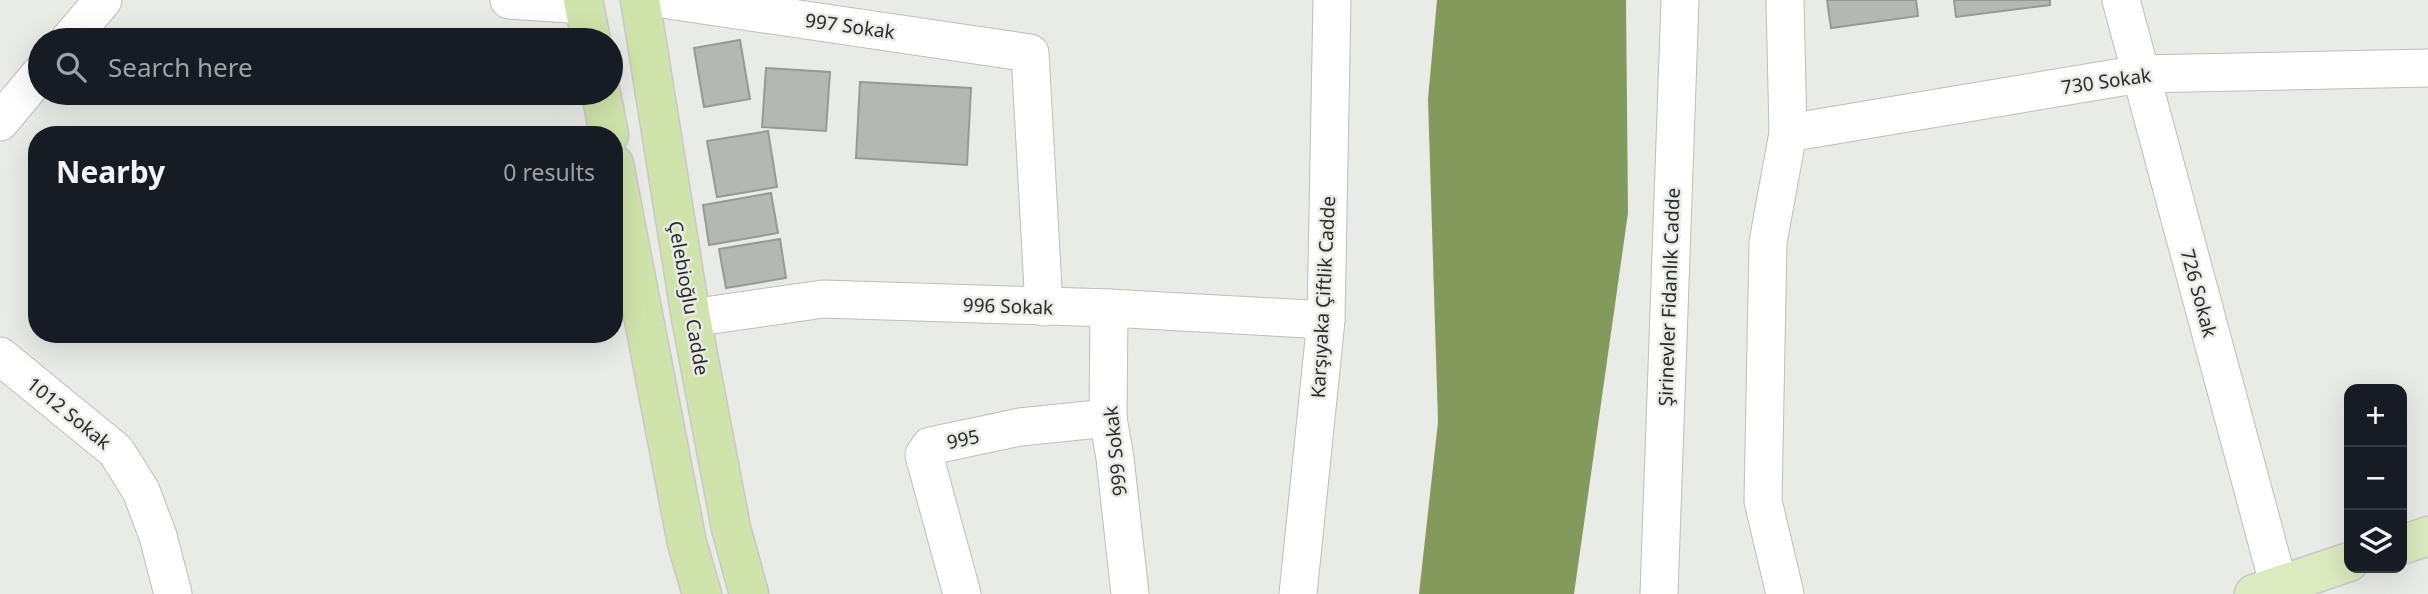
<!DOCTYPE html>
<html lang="en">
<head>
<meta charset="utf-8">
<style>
  body { margin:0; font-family:"Noto Sans",sans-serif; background:#20242c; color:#f1f3f6 }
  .controls { position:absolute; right:21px; bottom:21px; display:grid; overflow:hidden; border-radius:14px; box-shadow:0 7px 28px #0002 }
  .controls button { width:63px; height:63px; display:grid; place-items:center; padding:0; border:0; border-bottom:2px solid #363941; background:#171b24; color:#f1f3f6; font:35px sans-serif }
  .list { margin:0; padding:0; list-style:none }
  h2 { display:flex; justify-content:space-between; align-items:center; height:91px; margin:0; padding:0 28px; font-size:30px }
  h2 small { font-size:23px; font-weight:400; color:#9ea1a6 }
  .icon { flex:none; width:38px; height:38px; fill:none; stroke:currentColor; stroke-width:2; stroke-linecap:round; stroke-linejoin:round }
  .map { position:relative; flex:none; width:2428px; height:594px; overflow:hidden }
  .search { position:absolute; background:#171b24; box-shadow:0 7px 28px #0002; left:28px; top:28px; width:595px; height:77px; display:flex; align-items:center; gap:18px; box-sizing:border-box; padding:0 24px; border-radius:38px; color:#9ea1a6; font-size:26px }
  .panel { position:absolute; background:#171b24; box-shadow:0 7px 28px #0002; left:28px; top:126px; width:595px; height:217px; border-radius:28px }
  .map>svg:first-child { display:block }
  .water { fill:#84995c }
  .building { fill:#b5b7b3; stroke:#979995; stroke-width:2 }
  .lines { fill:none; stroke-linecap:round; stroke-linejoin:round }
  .minor-casing { stroke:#bdbfbb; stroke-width:39 }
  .primary-casing { stroke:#c8c8c8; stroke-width:41 }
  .trunk-casing { stroke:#c8c8c8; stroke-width:41 }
  .minor { stroke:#fff; stroke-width:37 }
  .primary { stroke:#dbeabf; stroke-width:38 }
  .trunk { stroke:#cfe3aa; stroke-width:38 }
  .labels { text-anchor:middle; stroke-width:5; stroke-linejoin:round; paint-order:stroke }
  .street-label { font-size:19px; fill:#2b2c2a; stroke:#e9ebe7 }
</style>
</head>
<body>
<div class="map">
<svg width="2428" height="594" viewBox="0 0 2428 594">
  <rect width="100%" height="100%" fill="#e9ebe7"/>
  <!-- water -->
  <polygon class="water" points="1437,0 1626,0 1628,213 1574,594 1419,594 1438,422 1428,99"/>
  <!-- building -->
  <g class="building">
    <polygon points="1827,0 1916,0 1918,16 1831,28"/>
    <polygon points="1954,0 2050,0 2050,5 1956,17"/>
    <polygon points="740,40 750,99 704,107 694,48"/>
    <polygon points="766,68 830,72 826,131 762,127"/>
    <polygon points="860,82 971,88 967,165 856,158"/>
    <polygon points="768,131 777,187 717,197 707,141"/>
    <polygon points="771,193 778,233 709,245 703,205"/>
    <polygon points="780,239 786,278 726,288 719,249"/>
  </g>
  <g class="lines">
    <!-- minor casing -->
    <g class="minor-casing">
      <g id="minor">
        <polyline points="509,0 584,5"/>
        <polyline points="669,0 1030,53 1044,307"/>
        <polyline points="1785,0 1788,133 1768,242 1763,501 1785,594"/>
        <polyline points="2121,0 2281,594"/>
        <polyline points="69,40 103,0"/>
        <polyline points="0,122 40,74"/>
        <polyline points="1788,133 2140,74 2428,68"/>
        <polyline points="1109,308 1108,418 1115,458 1130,594"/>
        <polyline points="691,318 823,299 1109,308 1326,320"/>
        <polyline points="0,356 116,451 141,491 158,536 173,594"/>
        <polyline points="962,594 924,455 930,446 1020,427 1108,418"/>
        <polyline points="1298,594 1326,320 1332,0"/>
        <polyline points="1659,594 1680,0"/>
      </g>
    </g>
    <!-- primary casing -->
    <g class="primary-casing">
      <g id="primary">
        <polyline points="2402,545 2428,536"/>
        <polyline points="2254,594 2349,562"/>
      </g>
    </g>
    <!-- trunk casing -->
    <g class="trunk-casing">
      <g id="trunk">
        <polyline points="583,0 591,40"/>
        <polyline points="640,0 691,318 731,528 749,594"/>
        <polyline points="601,93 609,135"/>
        <polyline points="614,164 687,543 702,594"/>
      </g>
    </g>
    <!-- minor -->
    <use href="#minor" class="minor"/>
    <!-- primary -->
    <use href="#primary" class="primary"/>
    <!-- trunk -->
    <use href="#trunk" class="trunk"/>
  </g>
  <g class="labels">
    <!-- street labels -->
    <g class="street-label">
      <text transform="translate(850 26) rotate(8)" y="7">997 Sokak</text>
      <text transform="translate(2106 81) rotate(-8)" y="7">730 Sokak</text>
      <text transform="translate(2199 293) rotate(75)" y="7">726 Sokak</text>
      <text transform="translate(1323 297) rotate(-87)" y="7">Karşıyaka Çiftlik Cadde</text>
      <text transform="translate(1669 297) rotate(-88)" y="7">Şirinevler Fidanlık Cadde</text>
      <text transform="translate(689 298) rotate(80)" y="7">Çelebioğlu Cadde</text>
      <text transform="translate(1008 306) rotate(2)" y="7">996 Sokak</text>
      <text transform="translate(69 413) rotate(39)" y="7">1012 Sokak</text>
      <text transform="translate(963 439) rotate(-12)" y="7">995</text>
      <text transform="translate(1115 451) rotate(-96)" y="7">999 Sokak</text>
    </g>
  </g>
</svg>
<div class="controls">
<button>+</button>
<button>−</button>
<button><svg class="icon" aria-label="layers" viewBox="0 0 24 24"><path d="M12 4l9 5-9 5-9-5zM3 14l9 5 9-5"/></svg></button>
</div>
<div class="search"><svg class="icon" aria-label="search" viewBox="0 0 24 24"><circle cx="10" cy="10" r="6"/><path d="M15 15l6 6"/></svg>Search here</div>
<section class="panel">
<h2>Nearby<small>0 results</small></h2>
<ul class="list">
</ul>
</section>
</div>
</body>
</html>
